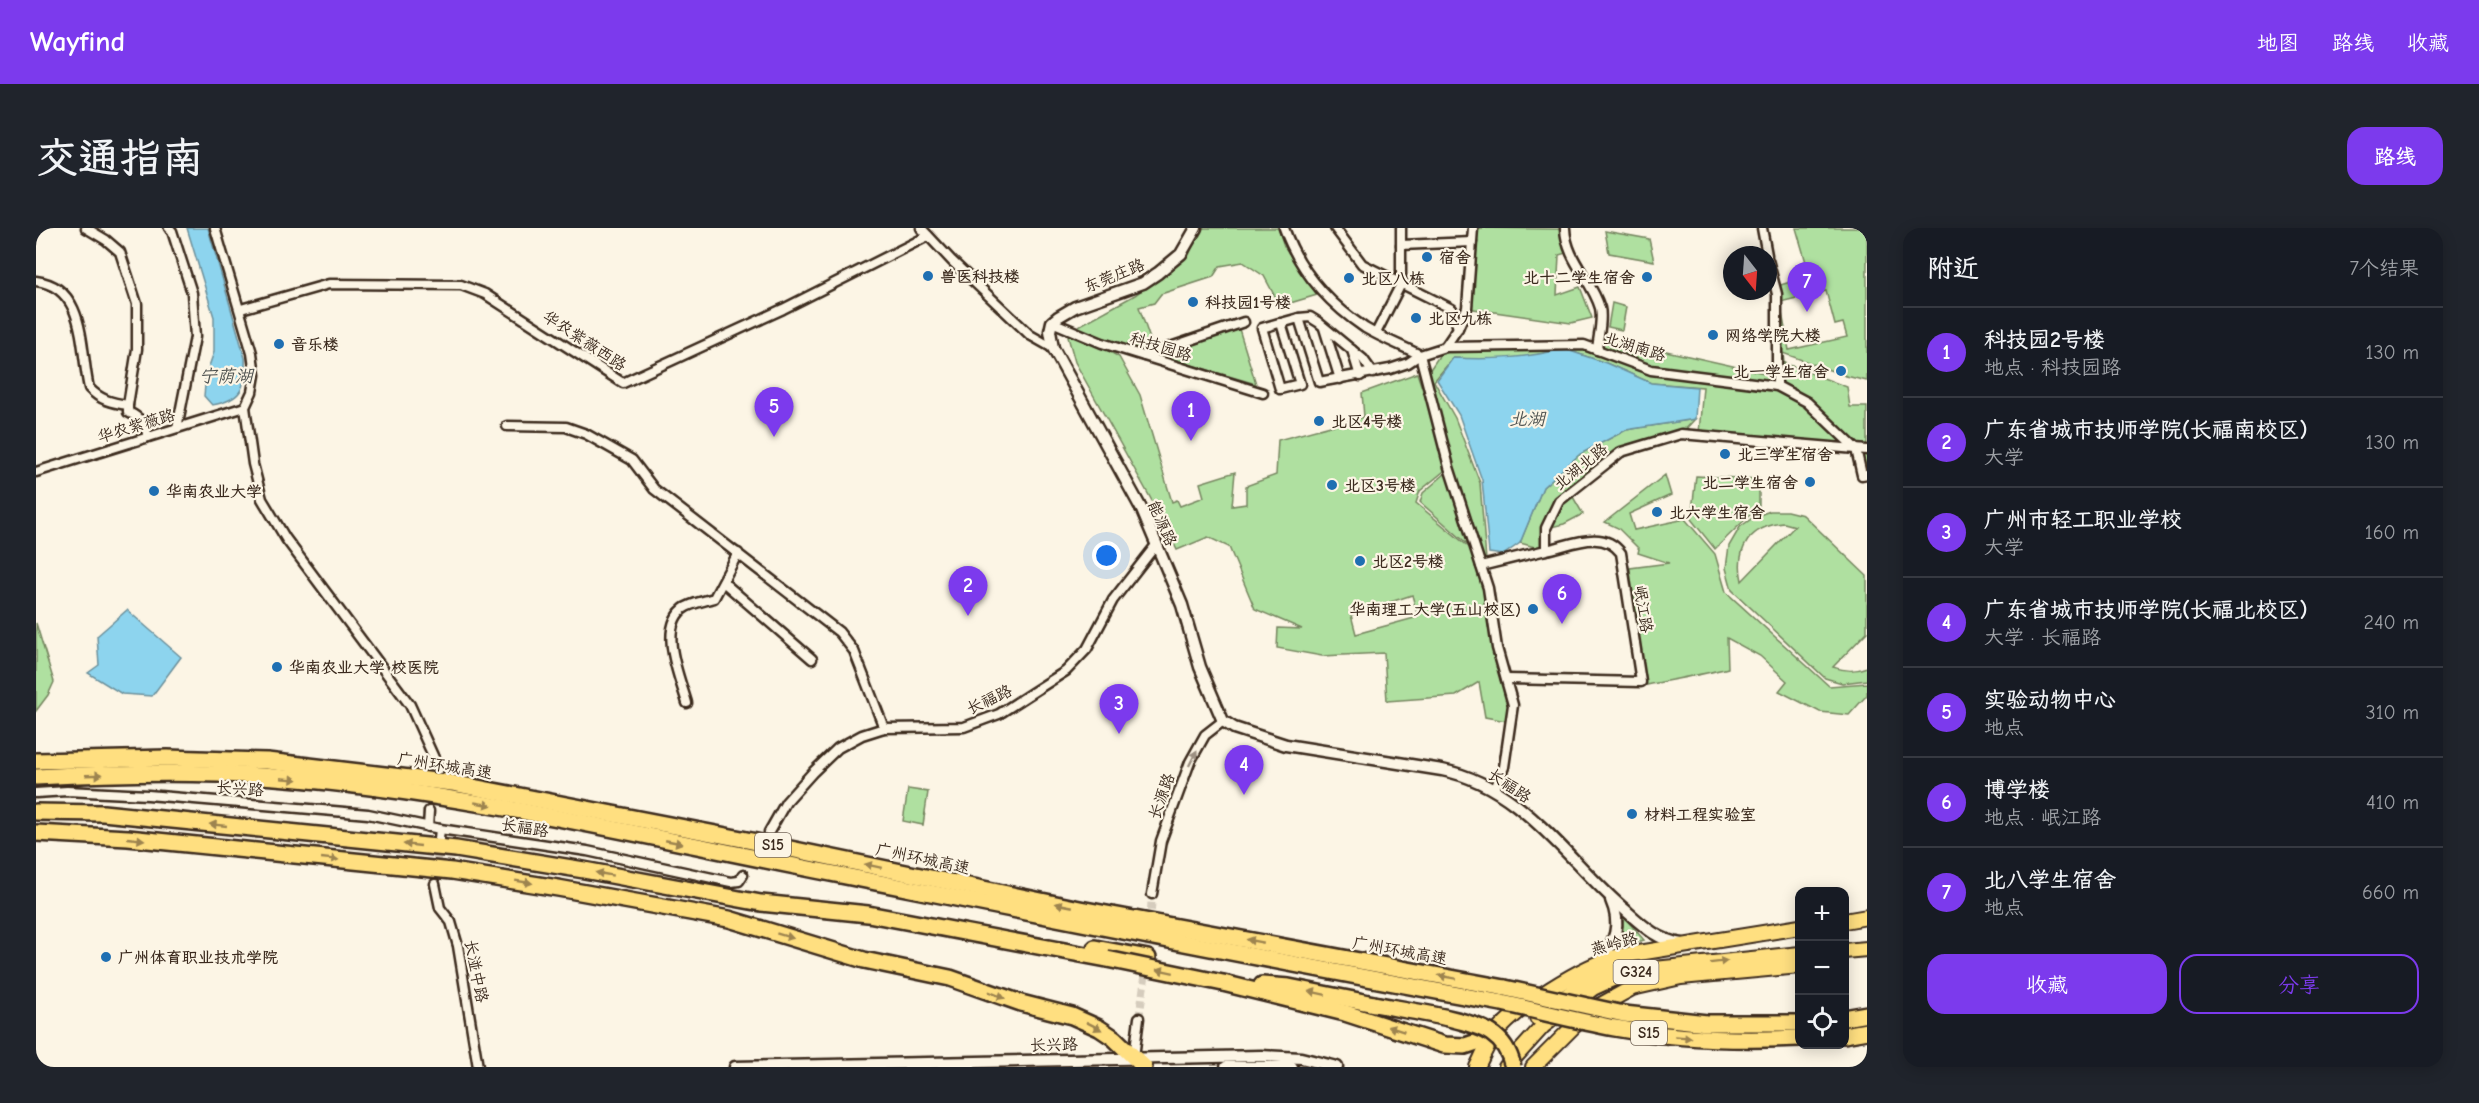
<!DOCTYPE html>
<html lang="zh">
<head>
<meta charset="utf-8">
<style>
  body { margin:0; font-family:"Comic Neue","LXGW WenKai TC",sans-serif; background:#20242c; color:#f1f3f6 }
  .controls { position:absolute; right:18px; bottom:18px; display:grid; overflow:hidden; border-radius:12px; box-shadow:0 3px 15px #0003 }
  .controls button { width:54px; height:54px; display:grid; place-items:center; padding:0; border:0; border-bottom:2px solid #363941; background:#171b24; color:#f1f3f6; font:30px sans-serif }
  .compass { position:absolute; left:1687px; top:18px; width:54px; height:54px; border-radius:50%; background:#171b24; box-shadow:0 3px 15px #0003; rotate:163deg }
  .you { position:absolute; left:1071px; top:328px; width:21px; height:21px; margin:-15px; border:4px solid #fff; border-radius:50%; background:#1a73e8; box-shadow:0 0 0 9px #1a73e833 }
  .badge { display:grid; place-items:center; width:39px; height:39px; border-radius:50%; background:#7c3aed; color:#fff; font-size:20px; font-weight:700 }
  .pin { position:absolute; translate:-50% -50px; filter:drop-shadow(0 2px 3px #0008) }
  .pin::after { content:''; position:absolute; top:32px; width:21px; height:18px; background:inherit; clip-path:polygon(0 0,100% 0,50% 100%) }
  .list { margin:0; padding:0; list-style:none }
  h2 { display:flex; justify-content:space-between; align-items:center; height:78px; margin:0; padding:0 24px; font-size:26px }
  h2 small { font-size:20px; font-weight:400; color:#9ea1a6 }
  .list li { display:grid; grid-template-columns:39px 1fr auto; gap:18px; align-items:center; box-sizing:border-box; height:90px; padding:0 24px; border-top:2px solid #363941 }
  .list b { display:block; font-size:22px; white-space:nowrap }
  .list p { margin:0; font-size:20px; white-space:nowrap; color:#9ea1a6 }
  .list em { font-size:20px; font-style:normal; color:#9ea1a6 }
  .actions { display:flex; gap:12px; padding:18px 24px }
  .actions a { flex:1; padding:14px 0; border:2px solid #7c3aed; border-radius:18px; text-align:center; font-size:21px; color:#7c3aed }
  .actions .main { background:#7c3aed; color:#fff }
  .icon { flex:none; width:33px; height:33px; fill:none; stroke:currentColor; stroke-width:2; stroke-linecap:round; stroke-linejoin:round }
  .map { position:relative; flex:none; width:1831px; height:839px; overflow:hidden; border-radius:18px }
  header { display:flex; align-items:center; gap:36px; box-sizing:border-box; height:84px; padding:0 30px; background:#7c3aed; color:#fff }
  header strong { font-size:28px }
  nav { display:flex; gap:33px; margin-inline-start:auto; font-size:21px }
  .intro { display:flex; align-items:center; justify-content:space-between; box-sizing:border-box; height:144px; padding:0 36px }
  h1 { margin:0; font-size:42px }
  .button { padding:15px 27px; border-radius:18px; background:#7c3aed; color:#fff; font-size:21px; font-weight:700 }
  main { display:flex; gap:36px; padding:0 36px }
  aside { flex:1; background:#171b24; border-radius:18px; box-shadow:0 3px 15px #0003 }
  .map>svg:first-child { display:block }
  .green { fill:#afe0a0; stroke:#75855f; stroke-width:1.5; fill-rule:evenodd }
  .water { fill:#8dd4ee; stroke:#6c909b; stroke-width:1.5 }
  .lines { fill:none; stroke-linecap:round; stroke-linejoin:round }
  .minor-tunnel { stroke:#d5ccbd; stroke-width:8; stroke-dasharray:8 4; stroke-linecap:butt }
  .minor-casing { stroke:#3b2a1e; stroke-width:13 }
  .tertiary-casing { stroke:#3b2a1e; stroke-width:15 }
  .trunk-casing { stroke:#3b2a1e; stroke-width:18 }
  .motorway-casing { stroke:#3b2a1e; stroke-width:20 }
  .minor { stroke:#fcf5e5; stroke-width:8 }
  .tertiary { stroke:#fcf5e5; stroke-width:10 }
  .trunk { stroke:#ffdf80; stroke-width:14 }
  .motorway { stroke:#ffdf80; stroke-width:15 }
  .motorway-bridge-casing { stroke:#3b2a1e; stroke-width:20; stroke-linecap:butt }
  .motorway-bridge { stroke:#ffdf80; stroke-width:15 }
  .oneway { fill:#9c9082 }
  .oneway2 { fill:#9d844f }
  .poi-dot { fill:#1f6fb2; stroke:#fcf5e5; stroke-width:2 }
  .labels { text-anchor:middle; stroke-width:4.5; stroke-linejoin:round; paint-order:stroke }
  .shield { fill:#fcf5e5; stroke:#75675a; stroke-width:1.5 }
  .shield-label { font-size:15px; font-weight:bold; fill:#3b2a1e }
  .poi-label { font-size:16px; font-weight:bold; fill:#3b2a1e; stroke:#fcf5e5; text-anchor:start }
  .street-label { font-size:16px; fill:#3b2a1e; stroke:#fcf5e5 }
  .water-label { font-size:18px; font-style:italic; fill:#505452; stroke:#fcf5e5 }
</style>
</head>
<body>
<header>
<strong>Wayfind</strong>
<nav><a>地图</a><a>路线</a><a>收藏</a></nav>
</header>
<div class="intro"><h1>交通指南</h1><a class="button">路线</a></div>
<main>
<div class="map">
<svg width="1831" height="839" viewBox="0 0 1831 839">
  <rect width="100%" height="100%" fill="#fcf5e5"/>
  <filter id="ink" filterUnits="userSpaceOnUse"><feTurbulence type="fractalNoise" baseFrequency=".0167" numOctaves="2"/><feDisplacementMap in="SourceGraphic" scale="12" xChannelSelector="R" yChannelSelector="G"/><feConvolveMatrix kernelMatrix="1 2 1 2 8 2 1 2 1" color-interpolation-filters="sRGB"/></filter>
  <g filter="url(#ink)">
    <!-- green -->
    <g class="green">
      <polygon points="1164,0 1242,0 1248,18 1281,67 1244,78 1228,48 1207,34 1184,38 1177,49 1125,66 1118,75 1103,79 1116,117 1107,123 1039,100 1099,67 1153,27"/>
      <polygon points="1436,0 1523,1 1530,25 1523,27 1521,67 1544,59 1556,90 1535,95 1431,80"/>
      <path d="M1760,0H1831V153L1810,148L1747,125L1748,135L1811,159L1814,179H1831V247L1820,221L1663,205L1667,159L1615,155L1570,135L1528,121L1490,129L1453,132L1417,130L1398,153L1419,190L1444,255L1450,332L1436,320L1391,146L1409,119L1548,117L1561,122L1563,108L1728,145L1742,137L1741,58L1774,48ZM1790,63L1799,97L1807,95L1811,109L1753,122L1744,74Z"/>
      <polygon points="1569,3 1613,11 1618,33 1573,25"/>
      <polygon points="1576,75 1590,79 1586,102 1572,99"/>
      <path d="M1029,98L1083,129L1104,167L1136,274L1141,272L1144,278L1168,269L1164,255L1199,244L1196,278L1210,276V258L1240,247L1242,212L1328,189L1326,165L1381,145L1413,239L1384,263L1380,275L1440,325L1476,473L1470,493L1449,489L1443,454L1420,468L1351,473L1348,425L1286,428L1241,420L1242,400L1266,401L1219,381L1193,319L1172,309L1141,322L1125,289L1039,134ZM1376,367L1382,389L1320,406L1315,387Z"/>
      <polygon points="1203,101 1220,156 1121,127"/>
      <polygon points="1659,191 1645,206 1585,224 1523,273 1513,296 1525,279 1537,269 1547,286 1528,296 1510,300 1510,322 1484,315 1507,259 1544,226 1590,202"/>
      <polygon points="1410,245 1435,319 1384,274 1387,265"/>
      <path d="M1629,247L1635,267L1593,286L1598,302L1649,291L1679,326L1690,364L1793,458L1831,455V467L1813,487L1784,484L1743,463L1751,453L1724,428L1691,410L1692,440C1665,447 1639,451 1611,457L1597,385L1594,340L1633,335L1602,325L1603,321L1582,300L1569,294Z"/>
      <polygon points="1660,248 1723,251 1723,278 1679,321 1655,291"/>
      <path d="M1734,283H1751L1767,287L1831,348V404L1797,439C1809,443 1819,444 1831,439V452L1806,455L1789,450L1696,362L1690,340L1693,318L1704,299L1718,289ZM1748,295L1759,298L1706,353C1699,320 1714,298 1748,295Z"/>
      <polygon points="0,395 18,454 12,467 0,483"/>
      <polygon points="872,561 892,564 887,597 867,593"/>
      <polygon points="1588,689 1608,712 1583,719"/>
    </g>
    <!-- water -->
    <g class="water">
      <path d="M151,0H172L209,130C210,159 207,172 176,177L168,168L170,147L178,124V89Z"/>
      <path d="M1528,121L1570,135L1615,155L1661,159L1659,191L1590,202L1544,226L1507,259L1484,315L1467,327L1453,325L1446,252L1423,187L1401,152L1417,130C1457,132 1489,130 1528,121Z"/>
      <polygon points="91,382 145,429 116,468 86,466 52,445 63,437 61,408"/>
    </g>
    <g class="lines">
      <!-- minor-tunnel -->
      <g class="minor-tunnel">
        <polyline points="399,656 402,618"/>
        <polyline points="1103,790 1112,730 1116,666"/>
      </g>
      <!-- minor casing -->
      <g class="minor-casing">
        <g id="minor">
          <path d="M50,0L70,12L84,24L101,76V121L92,177V184C105,190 109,196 112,209"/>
          <polyline points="133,0 136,3 156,65 159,109 141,200"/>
          <polyline points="179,0 216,125 219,147 216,164 209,179 217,236 226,271 250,311 374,477 403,541"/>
          <polyline points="885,0 916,33 994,107 1017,120"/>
          <path d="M1248,0C1263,42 1292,75 1329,100C1346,110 1366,118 1384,127L1413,239L1452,360L1461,420L1477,477L1468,539L1459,561"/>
          <polyline points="1299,0 1326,36 1416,81 1422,100"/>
          <path d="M1529,0C1530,32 1556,52 1564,80C1567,92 1562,109 1561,122"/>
          <polyline points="1726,0 1731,27"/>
          <polyline points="1365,17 1436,14"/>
          <polyline points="1732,32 1741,66 1741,158"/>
          <path d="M0,53C51,59 44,123 53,160C64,172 76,175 92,177"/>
          <polyline points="205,81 293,56 425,57 449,66 587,155 747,81 892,8"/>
          <polyline points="1263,90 1274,89 1282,94 1327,131 1337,145"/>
          <polyline points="1016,94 1066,115 1227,165"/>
          <polyline points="1245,95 1264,156 1244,161 1226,100 1243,95 1245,95 1263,90 1283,154 1354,141 1372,135 1384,127 1409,119 1548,117 1615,142 1741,158 1771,174 1820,221 1826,247 1831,246"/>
          <polyline points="1288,100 1304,151"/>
          <polyline points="1340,105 1365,56 1365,0"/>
          <polyline points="1409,119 1422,100 1431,80 1437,0"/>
          <polyline points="1316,122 1324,148"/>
          <polyline points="1108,128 1208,94"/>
          <polyline points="471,198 530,199 550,206 596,232 618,261 803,404 818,423 848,500"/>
          <polyline points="0,244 209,179"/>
          <polyline points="1445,338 1510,322 1510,300 1523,273 1585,224 1645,206 1831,222"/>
          <polyline points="687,354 776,431"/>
          <path d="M1470,451L1605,454L1585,325C1567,300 1535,317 1510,322"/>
          <path d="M651,475C644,450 622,401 647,381C654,375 669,373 678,370L702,325"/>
          <polyline points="0,565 31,563 112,567 332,586 404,601 551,623 695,654 703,653 707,647"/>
          <polyline points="392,599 393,583"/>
          <polyline points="733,604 750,574 777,544 802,520 826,507 848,500 928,499 963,486 1030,443 1051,421 1077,372 1120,317"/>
          <polyline points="403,611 404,601"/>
          <polyline points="399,656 404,680 415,694 422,718 442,839"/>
          <polyline points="1116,666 1125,613 1154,534 1169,507 1187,493"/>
          <polyline points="1098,829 1103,790"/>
        </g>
      </g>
      <!-- tertiary casing -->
      <g class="tertiary-casing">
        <g id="tertiary">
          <path d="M1160,0L1145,26L1122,45L1107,55L1039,79L1022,89L1016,94L1014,103L1017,120L1106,282L1146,377L1164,439L1187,493L1198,500L1250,517L1406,542C1485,557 1531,632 1588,681C1606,697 1621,712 1646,716"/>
          <path d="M1564,734C1579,714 1586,697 1575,672"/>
          <polyline points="699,839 1225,828 1265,830 1301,839"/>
          <polyline points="1190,839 1256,839"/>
        </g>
      </g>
      <!-- trunk casing -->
      <g class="trunk-casing">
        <g id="trunk">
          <polyline points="1808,693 1831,689"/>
          <polyline points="1808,723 1831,721"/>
          <polyline points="1501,790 1538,762 1578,736"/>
          <path d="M1441,839C1446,829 1450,819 1456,810C1478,780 1547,737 1584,728L1764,699"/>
          <polyline points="1470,839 1507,798 1557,760 1583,748 1619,741 1764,726"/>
          <polyline points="1497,839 1538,798 1565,777 1596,760 1645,749 1764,738"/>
        </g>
      </g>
      <!-- motorway casing -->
      <g class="motorway-casing">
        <g id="motorway">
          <polyline points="0,533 131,530 231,533 416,555 706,611 1044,681 1469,760"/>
          <path d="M0,549C79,545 160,543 239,549C418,563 593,605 769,640C1001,686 1233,733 1466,775"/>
          <polyline points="0,584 67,585 420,621 548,642 725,675 832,686 1071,731"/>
          <polyline points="0,605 92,610 416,643 522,660 693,691 828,732 914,750 985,775 1036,788 1063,800 1078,810 1108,839"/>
          <polyline points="1059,720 1112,730"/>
          <polyline points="1187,755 1309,785 1408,817 1429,818 1456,809"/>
          <polyline points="1226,757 1253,759 1338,776"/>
          <polyline points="1808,790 1831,786"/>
          <polyline points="1808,807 1831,803"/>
        </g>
      </g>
      <!-- minor -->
      <use href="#minor" class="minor"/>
      <!-- tertiary -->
      <use href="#tertiary" class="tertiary"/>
      <!-- trunk -->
      <use href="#trunk" class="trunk"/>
      <!-- motorway -->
      <use href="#motorway" class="motorway"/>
      <!-- motorway-bridge casing -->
      <g class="motorway-bridge-casing">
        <g id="motorway-bridge">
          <polyline points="1071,731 1187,755"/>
          <polyline points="1469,760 1588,786 1671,795 1764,795"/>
          <path d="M1466,775C1503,783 1541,793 1579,800C1640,811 1702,813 1764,810"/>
          <path d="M1338,776C1367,782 1432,790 1455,805C1467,813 1474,825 1477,839"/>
        </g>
      </g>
      <!-- motorway-bridge -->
      <use href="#motorway-bridge" class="motorway-bridge"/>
    </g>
    <!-- one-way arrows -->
    <defs><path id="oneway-solid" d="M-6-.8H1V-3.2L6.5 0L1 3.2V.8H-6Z" transform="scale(1.5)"/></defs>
    <use class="oneway" href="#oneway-solid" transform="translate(1157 530) rotate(-63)"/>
    <g class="oneway2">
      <use href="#oneway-solid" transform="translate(58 547) rotate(-2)"/>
      <use href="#oneway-solid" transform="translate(253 551) rotate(5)"/>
      <use href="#oneway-solid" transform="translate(447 576) rotate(10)"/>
      <use href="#oneway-solid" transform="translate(182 597) rotate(-174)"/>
      <use href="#oneway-solid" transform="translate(100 611) rotate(6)"/>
      <use href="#oneway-solid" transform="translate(638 614) rotate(11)"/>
      <use href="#oneway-solid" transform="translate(376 617) rotate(-174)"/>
      <use href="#oneway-solid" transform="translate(294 631) rotate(6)"/>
      <use href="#oneway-solid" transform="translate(837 638) rotate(-168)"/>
      <use href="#oneway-solid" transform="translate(568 646) rotate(-170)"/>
      <use href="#oneway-solid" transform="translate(488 654) rotate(9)"/>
      <use href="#oneway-solid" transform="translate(1028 677) rotate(-169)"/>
      <use href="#oneway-solid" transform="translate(749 708) rotate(17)"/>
      <use href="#oneway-solid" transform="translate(1219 713) rotate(-169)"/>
      <use href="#oneway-solid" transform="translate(1683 734) rotate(-7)"/>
      <use href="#oneway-solid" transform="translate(1129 743) rotate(-168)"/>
      <use href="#oneway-solid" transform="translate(1411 749) rotate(-170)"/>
      <use href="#oneway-solid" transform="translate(1281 765) rotate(-168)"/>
      <use href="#oneway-solid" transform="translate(961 767) rotate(22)"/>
      <use href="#oneway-solid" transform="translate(1058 798) rotate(27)"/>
      <use href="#oneway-solid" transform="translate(1360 801) rotate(-162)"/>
      <use href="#oneway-solid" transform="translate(1647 809) rotate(4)"/>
    </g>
  </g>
  <!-- markers -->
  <g class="poi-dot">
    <circle cx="1391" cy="29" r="6"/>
    <circle cx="892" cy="48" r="6"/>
    <circle cx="1611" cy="49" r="6"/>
    <circle cx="1313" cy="50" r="6"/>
    <circle cx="1157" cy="74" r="6"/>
    <circle cx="1380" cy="90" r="6"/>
    <circle cx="1677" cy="107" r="6"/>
    <circle cx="243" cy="116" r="6"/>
    <circle cx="1805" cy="143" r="6"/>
    <circle cx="1283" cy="193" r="6"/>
    <circle cx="1689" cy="226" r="6"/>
    <circle cx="1774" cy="254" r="6"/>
    <circle cx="1296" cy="257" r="6"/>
    <circle cx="118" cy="263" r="6"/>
    <circle cx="1621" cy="284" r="6"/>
    <circle cx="1324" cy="333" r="6"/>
    <circle cx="1497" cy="381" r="6"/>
    <circle cx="241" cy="439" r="6"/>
    <circle cx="1596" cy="586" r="6"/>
    <circle cx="70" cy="729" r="6"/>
  </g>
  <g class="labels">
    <!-- shield labels -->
    <g class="shield">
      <rect x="719" y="605" width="36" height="24" rx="4.5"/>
      <rect x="1577.5" y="732" width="45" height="24" rx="4.5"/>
      <rect x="1595" y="793" width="36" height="24" rx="4.5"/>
    </g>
    <g class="shield-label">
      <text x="737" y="622">S15</text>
      <text x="1600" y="749">G324</text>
      <text x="1613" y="810">S15</text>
    </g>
    <!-- poi labels -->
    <g class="poi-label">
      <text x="1403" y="35">宿舍</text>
      <text x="904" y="54">兽医科技楼</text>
      <text x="1599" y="55" text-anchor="end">北十二学生宿舍</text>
      <text x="1325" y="56">北区八栋</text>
      <text x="1169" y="80">科技园1号楼</text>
      <text x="1392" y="96">北区九栋</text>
      <text x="1689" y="113">网络学院大楼</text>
      <text x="255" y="122">音乐楼</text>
      <text x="1793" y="149" text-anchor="end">北一学生宿舍</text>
      <text x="1295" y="199">北区4号楼</text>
      <text x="1701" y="232">北三学生宿舍</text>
      <text x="1762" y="260" text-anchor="end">北二学生宿舍</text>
      <text x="1308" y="263">北区3号楼</text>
      <text x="130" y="269">华南农业大学</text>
      <text x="1633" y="290">北六学生宿舍</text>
      <text x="1336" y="339">北区2号楼</text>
      <text x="1485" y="387" text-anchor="end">华南理工大学(五山校区)</text>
      <text x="253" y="445">华南农业大学 校医院</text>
      <text x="1608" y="592">材料工程实验室</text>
      <text x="82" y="735">广州体育职业技术学院</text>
    </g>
    <!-- street labels -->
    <g class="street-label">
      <text transform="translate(1078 47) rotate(-22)" y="6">东莞庄路</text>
      <text transform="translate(549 112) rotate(33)" y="6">华农紫薇西路</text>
      <text transform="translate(1125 118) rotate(17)" y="6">科技园路</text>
      <text transform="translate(1599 118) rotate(17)" y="6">北湖南路</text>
      <text transform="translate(100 197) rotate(-17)" y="6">华农紫薇路</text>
      <text transform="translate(1544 238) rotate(-39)" y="6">北湖北路</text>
      <text transform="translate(1127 295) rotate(66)" y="6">能源路</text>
      <text transform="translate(1608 381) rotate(81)" y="6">岷江路</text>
      <text transform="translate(953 471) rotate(-25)" y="6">长福路</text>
      <text transform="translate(409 537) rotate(9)" y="6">广州环城高速</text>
      <text transform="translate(1474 557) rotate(34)" y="6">长福路</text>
      <text transform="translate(204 560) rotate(4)" y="6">长兴路</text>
      <text transform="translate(1125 568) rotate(-70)" y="6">长源路</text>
      <text transform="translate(489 599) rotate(9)" y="6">长福路</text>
      <text transform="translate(887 630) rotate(12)" y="6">广州环城高速</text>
      <text transform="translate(1578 715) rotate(-15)" y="6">燕岭路</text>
      <text transform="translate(1364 722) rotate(10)" y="6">广州环城高速</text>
      <text transform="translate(441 743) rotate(79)" y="6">长湴中路</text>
      <text transform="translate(1018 816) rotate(-1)" y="6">长兴路</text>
    </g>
    <!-- water labels -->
    <g class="water-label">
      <text x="190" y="154">宁荫湖</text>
      <text x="1491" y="197">北湖</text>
    </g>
  </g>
</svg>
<div class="controls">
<button>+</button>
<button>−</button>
<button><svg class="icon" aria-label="locate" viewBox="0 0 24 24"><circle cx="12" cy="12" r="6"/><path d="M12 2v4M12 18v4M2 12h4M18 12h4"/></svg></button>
</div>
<svg class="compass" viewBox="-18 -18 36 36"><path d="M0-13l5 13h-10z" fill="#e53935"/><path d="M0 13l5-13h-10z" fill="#9ea1a6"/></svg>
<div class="you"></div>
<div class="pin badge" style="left:1155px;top:213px">1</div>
<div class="pin badge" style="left:932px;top:388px">2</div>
<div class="pin badge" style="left:1083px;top:506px">3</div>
<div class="pin badge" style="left:1208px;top:567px">4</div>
<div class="pin badge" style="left:738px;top:209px">5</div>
<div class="pin badge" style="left:1526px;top:396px">6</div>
<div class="pin badge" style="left:1771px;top:84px">7</div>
</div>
<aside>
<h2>附近<small>7个结果</small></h2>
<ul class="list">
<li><span class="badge">1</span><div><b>科技园2号楼</b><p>地点 · 科技园路</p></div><em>130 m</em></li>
<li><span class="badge">2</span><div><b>广东省城市技师学院(长福南校区)</b><p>大学</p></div><em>130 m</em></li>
<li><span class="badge">3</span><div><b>广州市轻工职业学校</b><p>大学</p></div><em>160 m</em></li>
<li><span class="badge">4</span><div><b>广东省城市技师学院(长福北校区)</b><p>大学 · 长福路</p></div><em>240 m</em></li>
<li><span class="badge">5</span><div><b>实验动物中心</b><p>地点</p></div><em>310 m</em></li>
<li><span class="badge">6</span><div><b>博学楼</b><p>地点 · 岷江路</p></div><em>410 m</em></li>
<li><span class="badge">7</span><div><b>北八学生宿舍</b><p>地点</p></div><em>660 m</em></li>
</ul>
<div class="actions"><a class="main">收藏</a><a>分享</a></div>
</aside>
</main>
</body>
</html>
